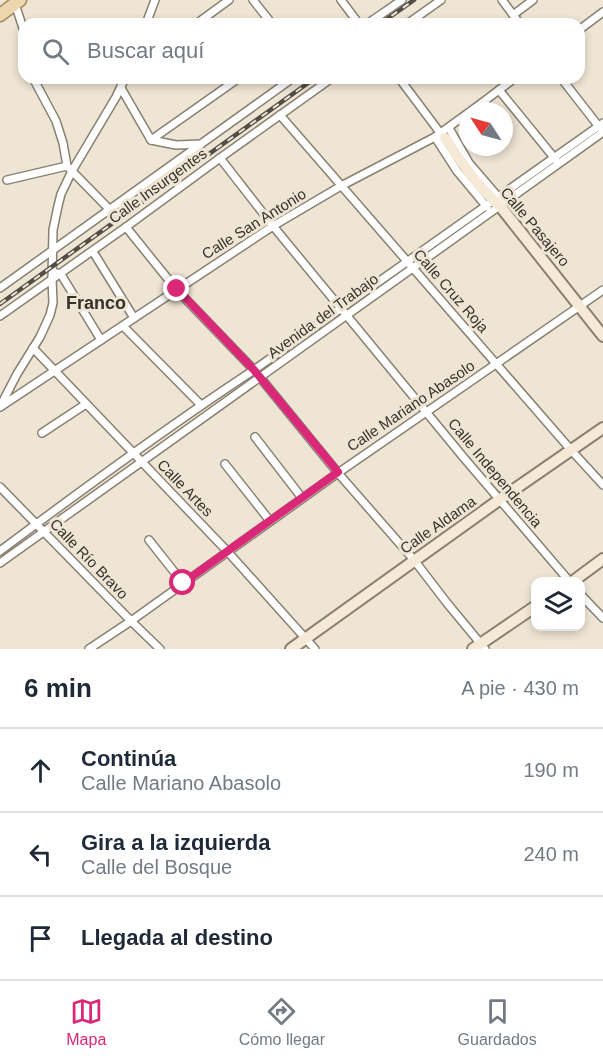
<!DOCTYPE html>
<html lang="es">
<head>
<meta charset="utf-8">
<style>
  body { margin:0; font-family:Arial,sans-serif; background:#f2f2f3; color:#1f2937 }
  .controls { position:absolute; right:18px; bottom:18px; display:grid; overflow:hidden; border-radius:12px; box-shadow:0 3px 9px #0003 }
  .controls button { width:54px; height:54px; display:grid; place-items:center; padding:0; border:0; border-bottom:2px solid #e0e1e3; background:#fff; color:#1f2937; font:30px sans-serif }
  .compass { position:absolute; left:459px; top:102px; width:54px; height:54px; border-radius:50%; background:#fff; box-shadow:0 3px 9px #0003; rotate:306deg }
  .stop { position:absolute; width:18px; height:18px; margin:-14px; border:4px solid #db2777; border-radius:50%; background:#fff }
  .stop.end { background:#db2777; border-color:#fff; box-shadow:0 2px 6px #0008 }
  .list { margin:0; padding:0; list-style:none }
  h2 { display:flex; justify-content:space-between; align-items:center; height:78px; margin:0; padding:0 24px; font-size:26px }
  h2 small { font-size:20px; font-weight:400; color:#747a83 }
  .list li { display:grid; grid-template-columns:39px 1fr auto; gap:18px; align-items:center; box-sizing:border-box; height:84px; padding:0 24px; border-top:2px solid #e0e1e3 }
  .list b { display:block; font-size:22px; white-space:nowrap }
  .list p { margin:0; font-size:20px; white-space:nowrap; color:#747a83 }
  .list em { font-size:20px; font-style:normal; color:#747a83 }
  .icon { flex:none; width:33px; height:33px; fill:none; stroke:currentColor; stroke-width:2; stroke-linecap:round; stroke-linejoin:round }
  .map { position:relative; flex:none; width:603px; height:649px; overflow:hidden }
  .search { position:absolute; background:#fff; box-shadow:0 3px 9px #0003; left:18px; right:18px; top:18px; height:66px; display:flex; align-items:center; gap:15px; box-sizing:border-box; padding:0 21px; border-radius:18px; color:#747a83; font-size:22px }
  .sheet { height:330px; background:#fff }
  nav { display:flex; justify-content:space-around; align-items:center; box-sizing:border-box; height:84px; border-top:2px solid #e0e1e3; background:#fff; font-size:16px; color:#747a83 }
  nav a { display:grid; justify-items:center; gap:3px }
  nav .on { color:#db2777 }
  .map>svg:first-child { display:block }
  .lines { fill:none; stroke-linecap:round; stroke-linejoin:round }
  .street-casing { stroke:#888071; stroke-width:10 }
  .secondary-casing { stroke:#888071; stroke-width:14 }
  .primary-casing { stroke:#a48a5c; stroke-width:15 }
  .street { stroke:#fff; stroke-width:7 }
  .secondary { stroke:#f6ead6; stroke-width:10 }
  .primary { stroke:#ecd6ad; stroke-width:12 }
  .rail-casing { stroke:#524e46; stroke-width:4.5 }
  .rail { stroke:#efe5d5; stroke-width:2; stroke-dasharray:7; stroke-linecap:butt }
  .route { stroke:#db2777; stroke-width:8 }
  .labels { text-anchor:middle; stroke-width:6; stroke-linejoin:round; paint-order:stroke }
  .street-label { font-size:15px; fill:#35322b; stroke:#efe5d5 }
  .quarter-label { font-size:18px; font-weight:bold; fill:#35322b; stroke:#efe5d5 }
</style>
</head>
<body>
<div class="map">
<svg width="603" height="649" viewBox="0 0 603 649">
  <rect width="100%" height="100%" fill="#efe5d5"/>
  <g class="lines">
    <!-- street casing -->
    <g class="street-casing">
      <g id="street">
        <polyline points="253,0 272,24"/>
        <polyline points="341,0 359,24"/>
        <polyline points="502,0 520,24"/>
        <polyline points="15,4 24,31"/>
        <polyline points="513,15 533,0"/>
        <polyline points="146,24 155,0"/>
        <polyline points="196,24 229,0"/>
        <polyline points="367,24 402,0"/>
        <polyline points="407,24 441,0"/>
        <polyline points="579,30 603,12"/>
        <polyline points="33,78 56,121 63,143 67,166 110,210"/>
        <polyline points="399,78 441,134"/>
        <polyline points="561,78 600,128"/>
        <polyline points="121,88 151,140 176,145 201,144"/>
        <polyline points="499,90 556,160"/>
        <polyline points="471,111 515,78"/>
        <polyline points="280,115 571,450 603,485"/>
        <polyline points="449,128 469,163 500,199"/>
        <polyline points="435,137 457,171 487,207"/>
        <polyline points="151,140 239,78"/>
        <polyline points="220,158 273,226 464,458 570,582"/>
        <polyline points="7,180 67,166"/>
        <polyline points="126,227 176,289 254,370 338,473 414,560 447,603 485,649"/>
        <polyline points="95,255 134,318"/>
        <polyline points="57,273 62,276 101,340"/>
        <polyline points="0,288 293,78"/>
        <polyline points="0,316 126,227 220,158 332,78"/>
        <polyline points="123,326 201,405"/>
        <polyline points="33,348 227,551 315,649"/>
        <polyline points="1,405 17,374 40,337 50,315 53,303 52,279 53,230 58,206 61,194 72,171 116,97 125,78"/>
        <polyline points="0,407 273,226 341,186 435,137 468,113"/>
        <polyline points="42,433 86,404"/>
        <polyline points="255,437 302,498"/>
        <polyline points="225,464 270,521"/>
        <polyline points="0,487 131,621 160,649"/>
        <polyline points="149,540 183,583"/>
        <path d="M0,551C83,489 167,427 254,370L603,123"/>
        <polyline points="0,563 603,132"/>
        <polyline points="580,594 603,618"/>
        <polyline points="89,649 131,621 338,473 603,290"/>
      </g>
    </g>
    <!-- secondary casing -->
    <g class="secondary-casing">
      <g id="secondary">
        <path d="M445,138C461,162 478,187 500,206L603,336"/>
        <polyline points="572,582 603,559"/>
        <polyline points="291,649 499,500 603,428"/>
        <polyline points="473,649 536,606"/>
      </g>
    </g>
    <!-- primary casing -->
    <g class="primary-casing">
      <polyline id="primary" points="0,15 20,0"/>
    </g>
    <!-- street -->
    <use href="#street" class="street"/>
    <!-- secondary -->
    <use href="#secondary" class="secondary"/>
    <!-- primary -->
    <use href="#primary" class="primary"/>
    <!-- rail casing -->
    <g class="rail-casing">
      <g id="rail">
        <polyline points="380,24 414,0"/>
        <polyline points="0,304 315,78"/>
      </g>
    </g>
    <!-- rail -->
    <use href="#rail" class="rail"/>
  </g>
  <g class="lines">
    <!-- route -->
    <polyline class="route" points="177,289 254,370 338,472 183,583"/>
  </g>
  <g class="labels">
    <!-- street labels -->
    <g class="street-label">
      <text transform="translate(158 186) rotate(-36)" y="5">Calle Insurgentes</text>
      <text transform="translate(254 224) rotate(-32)" y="5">Calle San Antonio</text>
      <text transform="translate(535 227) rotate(50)" y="5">Calle Pasajero</text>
      <text transform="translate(451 291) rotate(49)" y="5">Calle Cruz Roja</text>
      <text transform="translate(323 316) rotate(-36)" y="5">Avenida del Trabajo</text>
      <text transform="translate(411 406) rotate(-34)" y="5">Calle Mariano Abasolo</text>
      <text transform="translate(495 473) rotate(50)" y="5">Calle Independencia</text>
      <text transform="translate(185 488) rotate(46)" y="5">Calle Artes</text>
      <text transform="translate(438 525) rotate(-35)" y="5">Calle Aldama</text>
      <text transform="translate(89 559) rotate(46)" y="5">Calle Río Bravo</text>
    </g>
    <!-- quarter labels -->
    <g class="quarter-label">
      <text x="96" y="309">Franco</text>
    </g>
  </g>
</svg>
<div class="controls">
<button><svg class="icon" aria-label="layers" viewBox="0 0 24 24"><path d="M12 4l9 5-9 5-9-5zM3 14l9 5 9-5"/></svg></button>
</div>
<svg class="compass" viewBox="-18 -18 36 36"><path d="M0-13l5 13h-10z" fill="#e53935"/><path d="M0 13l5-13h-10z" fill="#747a83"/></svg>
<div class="stop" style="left:183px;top:583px"></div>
<div class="stop end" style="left:177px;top:289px"></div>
<div class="search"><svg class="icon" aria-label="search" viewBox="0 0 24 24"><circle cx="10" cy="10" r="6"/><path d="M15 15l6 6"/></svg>Buscar aquí</div>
</div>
<section class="sheet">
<h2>6 min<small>A pie · 430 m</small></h2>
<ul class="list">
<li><svg class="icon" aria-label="ahead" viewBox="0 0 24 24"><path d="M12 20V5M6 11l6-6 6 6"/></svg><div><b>Continúa</b><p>Calle Mariano Abasolo</p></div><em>190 m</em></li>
<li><svg class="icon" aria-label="left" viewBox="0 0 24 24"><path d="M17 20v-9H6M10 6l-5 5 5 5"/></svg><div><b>Gira a la izquierda</b><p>Calle del Bosque</p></div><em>240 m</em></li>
<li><svg class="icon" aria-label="arrive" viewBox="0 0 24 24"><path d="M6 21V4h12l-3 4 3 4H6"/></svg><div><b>Llegada al destino</b></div></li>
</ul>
</section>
<nav>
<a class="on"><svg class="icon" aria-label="map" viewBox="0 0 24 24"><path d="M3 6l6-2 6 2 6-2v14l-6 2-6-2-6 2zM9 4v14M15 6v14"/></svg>Mapa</a>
<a><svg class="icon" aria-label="directions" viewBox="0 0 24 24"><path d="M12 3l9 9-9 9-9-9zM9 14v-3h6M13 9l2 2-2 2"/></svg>Cómo llegar</a>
<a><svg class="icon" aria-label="saved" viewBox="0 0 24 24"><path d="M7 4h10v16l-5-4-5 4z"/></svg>Guardados</a>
</nav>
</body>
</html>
